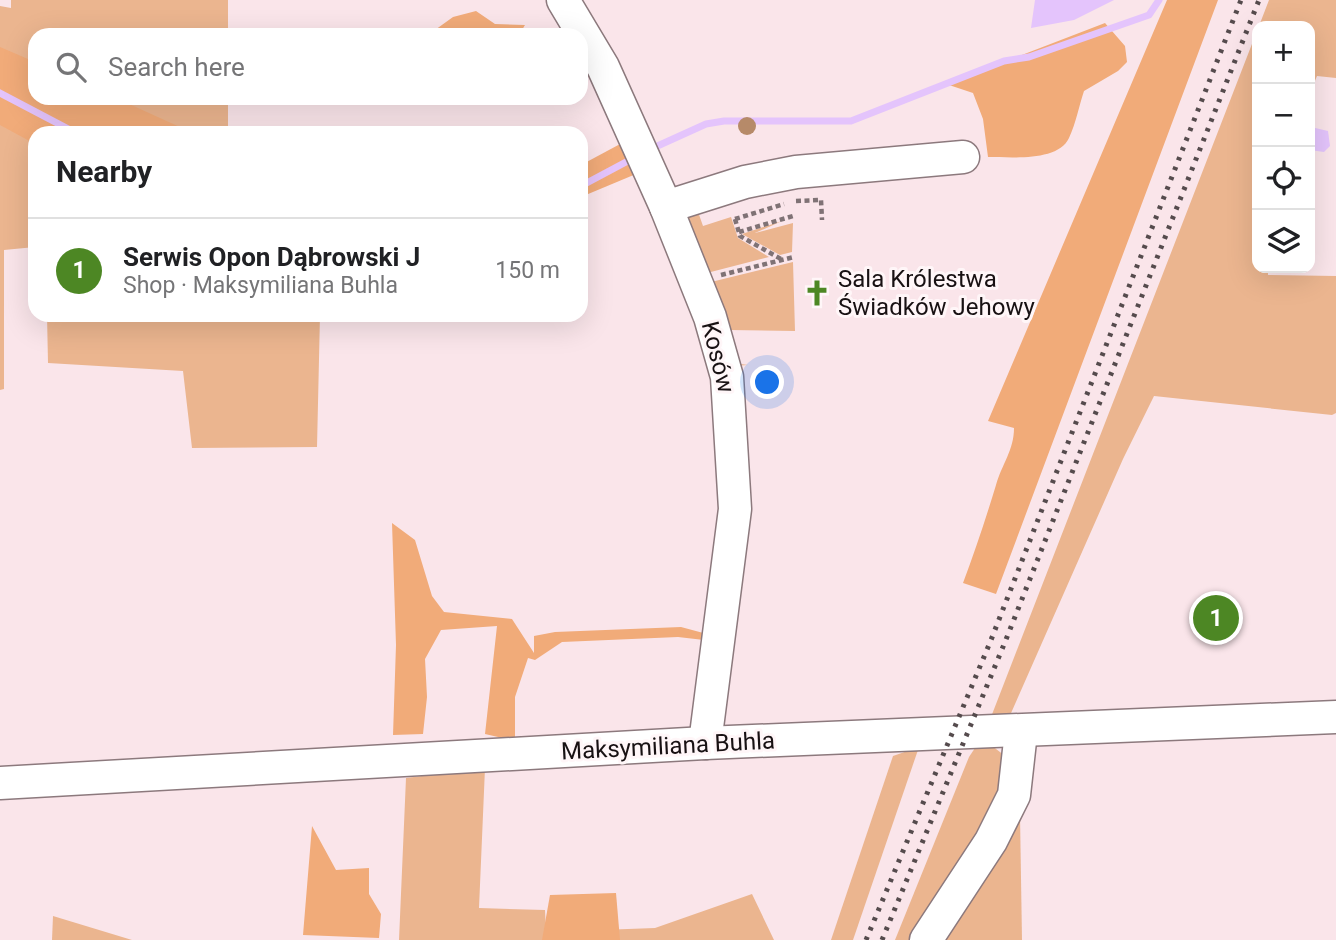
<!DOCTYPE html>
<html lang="en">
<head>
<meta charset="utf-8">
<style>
  body { margin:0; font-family:Roboto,sans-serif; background:#f2f2f2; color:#202124 }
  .controls { position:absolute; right:21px; top:21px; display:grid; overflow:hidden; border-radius:14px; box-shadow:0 7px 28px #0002 }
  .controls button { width:63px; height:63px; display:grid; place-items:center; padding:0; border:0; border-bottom:2px solid #e0e0e0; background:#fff; color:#202124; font:35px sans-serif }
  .you { position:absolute; left:768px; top:383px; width:24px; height:24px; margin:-18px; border:5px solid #fff; border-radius:50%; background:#1a73e8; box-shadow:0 0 0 10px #1a73e833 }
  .badge { display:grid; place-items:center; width:46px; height:46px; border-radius:50%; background:#4d8724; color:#fff; font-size:23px; font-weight:700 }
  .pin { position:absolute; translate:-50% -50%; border:4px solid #fff; box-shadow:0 2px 7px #0006 }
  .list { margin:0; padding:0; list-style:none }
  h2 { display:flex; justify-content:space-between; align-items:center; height:91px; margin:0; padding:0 28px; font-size:30px }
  h2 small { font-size:23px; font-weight:400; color:#757577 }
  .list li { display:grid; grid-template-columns:46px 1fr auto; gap:21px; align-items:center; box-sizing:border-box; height:105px; padding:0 28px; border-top:2px solid #e0e0e0 }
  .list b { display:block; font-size:26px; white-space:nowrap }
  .list p { margin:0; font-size:23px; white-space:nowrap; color:#757577 }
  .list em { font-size:23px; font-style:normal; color:#757577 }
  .icon { flex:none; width:38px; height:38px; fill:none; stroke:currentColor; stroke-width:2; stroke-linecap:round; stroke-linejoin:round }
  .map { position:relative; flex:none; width:1336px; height:940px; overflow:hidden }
  .search { position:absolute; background:#fff; box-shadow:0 7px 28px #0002; left:28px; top:28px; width:560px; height:77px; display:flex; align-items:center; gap:18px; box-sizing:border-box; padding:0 24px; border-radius:21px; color:#757577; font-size:26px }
  .panel { position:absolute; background:#fff; box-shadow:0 7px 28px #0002; left:28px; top:126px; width:560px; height:196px; border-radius:21px }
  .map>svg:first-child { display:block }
  .green { fill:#ebb58f }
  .forest { fill:#f1ab79 }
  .water { fill:#e4c4fc }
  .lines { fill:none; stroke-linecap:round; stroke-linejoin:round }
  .stream { stroke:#e4c4fc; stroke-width:7 }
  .minor-casing { stroke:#8c797d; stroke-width:35 }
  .path { stroke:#7f7275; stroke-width:4.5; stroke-dasharray:5 3.5; stroke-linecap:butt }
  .minor { stroke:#fff; stroke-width:32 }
  .rail { stroke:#554b4d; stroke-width:5; stroke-dasharray:3.5 7; stroke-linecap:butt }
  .tree { fill:#b68a69 }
  .labels { text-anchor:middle; stroke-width:6; stroke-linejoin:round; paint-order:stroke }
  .poi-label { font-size:24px; fill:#181113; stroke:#fff6f8; text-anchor:start }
  .street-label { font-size:24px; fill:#181113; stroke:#fff6f8 }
</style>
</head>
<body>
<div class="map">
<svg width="1336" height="940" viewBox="0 0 1336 940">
  <rect width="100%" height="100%" fill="#fae5ea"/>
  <!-- green -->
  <g class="green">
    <polygon points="11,0 228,0 228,35 35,35 35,98 228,98 228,133 35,133 35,247 4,250 4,389 0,390 0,6 11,8"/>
    <polygon points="1269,0 1336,0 1336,78 1317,76 1310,93 1310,26 1259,26"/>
    <polygon points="1257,31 1257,268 1268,268 1268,275 1336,276 1336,413 1332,415 1154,396 1123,459 1008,720 991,717"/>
    <polygon points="696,206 703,226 731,217 738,238 769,257 703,274 681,213"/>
    <polygon points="782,221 755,233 793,223 792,252 780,255 742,234"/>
    <polygon points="793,262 795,331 729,330 741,364 748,365 733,366 707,283"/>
    <polygon points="47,315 320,315 317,447 192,448 183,371 48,363"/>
    <polygon points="977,745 991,745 1005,756 1002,795 918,940 895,940 969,757"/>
    <polygon points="919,747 853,940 831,940 893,756"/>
    <polygon points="485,768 479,908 545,910 546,932 655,928 752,894 774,940 399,940 406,778"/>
    <polygon points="1020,815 1022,940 938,940"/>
    <polygon points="53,916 132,940 52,940"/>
  </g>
  <!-- forest -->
  <g class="forest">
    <path d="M1167,0H1218L996,594L963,583C975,551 986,518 996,485C1002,464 1014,450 1014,428L988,421Z"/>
    <polygon points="476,11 495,24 525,25 519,35 428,35 453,17"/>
    <path d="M1105,23L1125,46L1127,62L1118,71L1084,91C1079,106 1076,123 1069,138C1058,162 1010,157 988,157L983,119L973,93L946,84Z"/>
    <polygon points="0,47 35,62 35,98 116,98 193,133 35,133 35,144 0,125"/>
    <polygon points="622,143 636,174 581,197 581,165"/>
    <polygon points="392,523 415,540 432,596 444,612 512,619 534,653 534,636 555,632 681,627 707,634 704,640 678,637 562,642 535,660 528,658 515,697 515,741 485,734 497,626 441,630 425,659 427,697 423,734 393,735 396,645"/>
    <polygon points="312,826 336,870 369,868 369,894 381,914 379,938 303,935"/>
    <polygon points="616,893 620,940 542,940 550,895"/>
  </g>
  <!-- water -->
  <g class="water">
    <polygon points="1035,0 1114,0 1074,20 1031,28"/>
    <polygon points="1311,127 1328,131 1330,146 1324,152 1310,150"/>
  </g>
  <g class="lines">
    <!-- stream -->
    <g class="stream">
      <polyline points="0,93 76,133"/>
      <polyline points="653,148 706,124 724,121 851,121 1004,61 1029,57 1149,15 1159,0"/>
      <polyline points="581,186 626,162"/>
    </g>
    <!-- minor casing -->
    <g class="minor-casing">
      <g id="minor">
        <polyline points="563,0 603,67 666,207 710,317 727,377 735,509 705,743"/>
        <polyline points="666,207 745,182 796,172 963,157"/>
        <polyline points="0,783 705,743 1336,717"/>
        <polyline points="926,940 991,841 1014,795 1021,732"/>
      </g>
    </g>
    <!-- path -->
    <g class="path">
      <polyline points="796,201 821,200 822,220"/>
      <polyline points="735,219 784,204"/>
      <polyline points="735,219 740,236 781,259"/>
      <polyline points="739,232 793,216"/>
      <polyline points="721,275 794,257"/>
    </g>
    <!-- minor -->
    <use href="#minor" class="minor"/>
    <!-- rail -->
    <g class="rail">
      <polyline points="866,940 991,640 1241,0"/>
      <polyline points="882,940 1005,642 1259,0"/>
    </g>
  </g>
  <!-- trees -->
  <circle class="tree" cx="747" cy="126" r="9"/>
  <!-- icons -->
  <defs>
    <g id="church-bare" transform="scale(2.1)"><path d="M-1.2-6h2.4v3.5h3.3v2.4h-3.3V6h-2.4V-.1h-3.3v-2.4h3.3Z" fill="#4d8724" stroke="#fff6f8" stroke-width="2.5" paint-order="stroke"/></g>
  </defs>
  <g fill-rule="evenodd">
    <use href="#church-bare" x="817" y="293"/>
  </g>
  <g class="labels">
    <!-- poi labels -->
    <g class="poi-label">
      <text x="838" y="287">Sala Królestwa<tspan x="838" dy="28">Świadków Jehowy</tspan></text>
    </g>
    <!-- street labels -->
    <g class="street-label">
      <text transform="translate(718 357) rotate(76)" y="8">Kosów</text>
      <text transform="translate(668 746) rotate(-3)" y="8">Maksymiliana Buhla</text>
    </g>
  </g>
</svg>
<div class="controls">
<button>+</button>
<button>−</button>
<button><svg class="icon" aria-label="locate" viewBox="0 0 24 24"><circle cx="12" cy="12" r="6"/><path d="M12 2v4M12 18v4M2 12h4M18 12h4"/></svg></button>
<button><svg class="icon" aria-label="layers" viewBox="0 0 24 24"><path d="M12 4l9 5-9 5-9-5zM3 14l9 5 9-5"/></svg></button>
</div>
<div class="you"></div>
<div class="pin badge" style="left:1216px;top:618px">1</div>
<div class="search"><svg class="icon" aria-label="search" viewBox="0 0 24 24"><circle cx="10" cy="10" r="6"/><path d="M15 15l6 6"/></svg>Search here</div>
<section class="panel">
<h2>Nearby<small></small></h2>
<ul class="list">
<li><span class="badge">1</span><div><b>Serwis Opon Dąbrowski J</b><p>Shop · Maksymiliana Buhla</p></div><em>150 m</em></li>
</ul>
</section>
</div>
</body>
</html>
